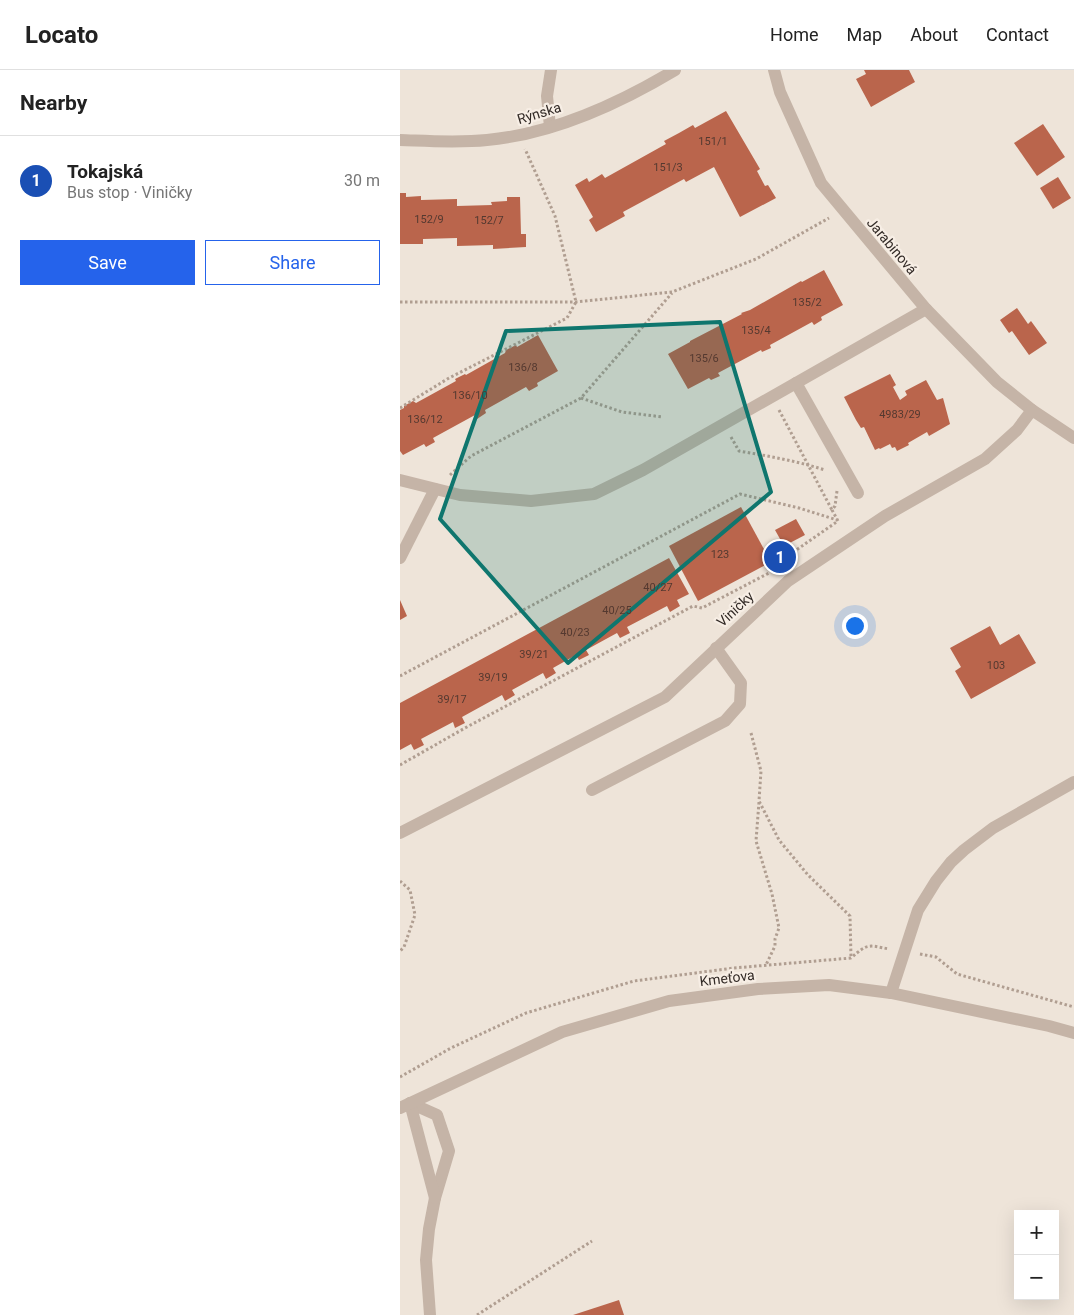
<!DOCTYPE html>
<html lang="en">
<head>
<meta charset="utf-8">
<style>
  body { margin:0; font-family:Roboto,sans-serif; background:#f6f6f6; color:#222 }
  .controls { position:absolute; right:15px; bottom:15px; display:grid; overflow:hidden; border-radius:0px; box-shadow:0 5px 20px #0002 }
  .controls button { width:45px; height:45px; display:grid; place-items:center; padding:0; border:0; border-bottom:1px solid #e0e0e0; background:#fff; color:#222; font:25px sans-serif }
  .you { position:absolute; left:454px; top:555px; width:18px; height:18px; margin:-12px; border:4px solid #fff; border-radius:50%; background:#1a73e8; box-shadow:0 0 0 8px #1a73e833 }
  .badge { display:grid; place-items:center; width:32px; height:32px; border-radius:50%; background:#2563eb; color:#fff; font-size:16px; font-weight:700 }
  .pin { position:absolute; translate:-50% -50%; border:2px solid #fff; box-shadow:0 1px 5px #0006 }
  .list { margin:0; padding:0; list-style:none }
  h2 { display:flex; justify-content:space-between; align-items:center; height:65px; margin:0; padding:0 20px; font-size:21px }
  h2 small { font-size:16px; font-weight:400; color:#767676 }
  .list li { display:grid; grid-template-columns:32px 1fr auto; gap:15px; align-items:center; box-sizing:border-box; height:90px; padding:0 20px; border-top:1px solid #e0e0e0 }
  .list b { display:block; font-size:19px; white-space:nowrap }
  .list p { margin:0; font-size:16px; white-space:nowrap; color:#767676 }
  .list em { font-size:16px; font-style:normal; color:#767676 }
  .actions { display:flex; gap:10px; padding:15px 20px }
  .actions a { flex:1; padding:11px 0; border:1px solid #2563eb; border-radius:0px; text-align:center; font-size:18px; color:#2563eb }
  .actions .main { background:#2563eb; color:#fff }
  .map { position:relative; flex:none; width:674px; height:1245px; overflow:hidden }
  header { display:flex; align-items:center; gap:30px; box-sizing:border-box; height:70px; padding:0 25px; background:#fff; border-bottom:1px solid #e0e0e0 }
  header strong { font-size:24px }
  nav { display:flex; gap:28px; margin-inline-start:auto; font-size:18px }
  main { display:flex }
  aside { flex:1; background:#fff }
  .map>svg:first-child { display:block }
  .building { fill:#ba654c }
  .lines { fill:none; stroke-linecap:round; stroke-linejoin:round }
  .path { stroke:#b09e91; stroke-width:3; stroke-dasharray:2.5 2.5; stroke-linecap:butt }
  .minor { stroke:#c5b4a7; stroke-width:12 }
  .marked { fill:#0f766e; fill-opacity:0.2; stroke:#0f766e; stroke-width:4; stroke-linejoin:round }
  .labels { text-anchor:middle; stroke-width:4.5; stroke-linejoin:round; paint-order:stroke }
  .number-label { font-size:11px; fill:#543930 }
  .street-label { font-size:14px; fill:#322a26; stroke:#f7eee5 }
</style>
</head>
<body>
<header>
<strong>Locato</strong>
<nav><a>Home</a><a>Map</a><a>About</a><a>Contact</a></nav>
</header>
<main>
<aside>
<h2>Nearby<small></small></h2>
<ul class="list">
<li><span class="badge" style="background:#1a4fb4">1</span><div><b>Tokajská</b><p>Bus stop · Viničky</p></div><em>30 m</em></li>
</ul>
<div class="actions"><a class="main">Save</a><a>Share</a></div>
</aside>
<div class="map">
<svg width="674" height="1245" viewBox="0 0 674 1245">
  <rect width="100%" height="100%" fill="#eee4d9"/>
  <!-- building -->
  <g class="building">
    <polygon points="464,0 509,0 515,12 471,37 456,9 466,4"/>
    <polygon points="326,41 360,99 357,101 365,116 368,115 376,128 340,147 314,97 286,112 284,109 223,142 225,146 196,162 189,150 193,147 175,115 187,108 189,112 202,104 205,108 266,74 264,71 279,63 293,55 295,58"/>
    <polygon points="643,54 665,87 637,106 614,73"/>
    <polygon points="658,107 671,128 653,139 640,118"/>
    <polygon points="0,123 6,123 6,127 21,126 21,130 57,129 57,136 92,135 91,132 107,131 107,127 120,127 121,164 126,164 126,177 93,179 93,175 57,176 57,168 23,169 23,174 0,174"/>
    <polygon points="424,200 443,235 421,247 422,250 414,255 412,252 370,275 371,278 362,282 361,280 318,303 320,306 311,310 309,308 288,319 268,284 290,272 290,271 342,244 341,243 350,240 401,211 402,212"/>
    <polygon points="617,238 628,254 631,251 647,273 629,285 612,261 609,263 600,250"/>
    <polygon points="138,265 158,301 137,313 138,316 129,321 126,317 85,340 86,343 77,349 75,345 33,368 35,372 26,377 24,374 3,385 0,381 0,340 4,338 4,336 13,331 16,333 56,311 55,309 65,304 66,305 105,283 106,280 116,275 117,277"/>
    <polygon points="490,304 496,315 493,317 500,330 507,325 505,321 526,310 537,330 543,328 550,354 529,366 527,362 508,373 509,375 497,381 495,377 492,378 490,374 480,379 479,378 475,380 464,357 461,358 456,350 444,327"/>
    <polygon points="341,437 371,492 298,531 269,476"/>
    <polygon points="396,449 405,465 384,476 375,460"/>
    <polygon points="269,488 289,524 277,530 280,536 270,542 267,536 227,557 230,563 220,568 217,563 206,569 186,580 189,585 179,590 176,585 153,598 156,603 146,609 143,603 112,620 115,625 105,631 102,625 62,647 65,653 55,658 53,652 21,669 24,675 14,680 11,674 0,680 0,633"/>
    <polygon points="0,530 7,546 0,550"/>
    <polygon points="590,556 600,575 619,564 636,593 571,629 555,601 561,597 550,578"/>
    <polygon points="219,1230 224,1245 173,1245"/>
  </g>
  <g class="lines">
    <!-- path -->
    <g class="path">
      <polyline points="0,232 176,232 272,222 356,189 429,148"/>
      <polyline points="181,328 222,342 263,347"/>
      <polyline points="0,338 49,308 167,248 176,232 155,146 125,79"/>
      <polyline points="379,340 432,440"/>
      <path d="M331,367L339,381C368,386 397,391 425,400"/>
      <polyline points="50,405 71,386 181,328 272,223"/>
      <polyline points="0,606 340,424 399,438 437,450"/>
      <polyline points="351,663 361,701 359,731 379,770 408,805 450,846 451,888"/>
      <polyline points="0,695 65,658 293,536 302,538 369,503 379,492 438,451 432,440 435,436 437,421"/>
      <polyline points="359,732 356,771 372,824 379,858 375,869 375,876 366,895"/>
      <polyline points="0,811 10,820 15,845 4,877 0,881"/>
      <polyline points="520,884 536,887 557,904 674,937"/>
      <path d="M0,1007L51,978L126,943L234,911L334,898L451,888C468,873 468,875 489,879"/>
      <polyline points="77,1245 192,1171"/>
    </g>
    <!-- minor -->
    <g class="minor">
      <polyline points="374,0 380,22 421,113 526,239 597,312 632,340"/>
      <polyline points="150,57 147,26 151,0"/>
      <path d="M0,70C29,71 58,73 87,70C152,64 220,33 275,0"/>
      <polyline points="396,313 458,423"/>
      <polyline points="0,410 60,425 131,431 194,424 243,400 526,239"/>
      <polyline points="0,488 35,419"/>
      <polyline points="192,720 325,651 340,634 341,613 316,578"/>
      <polyline points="0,763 265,627 388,511 485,446 585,389 617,360 632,340 674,368"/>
      <polyline points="491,923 518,840 536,811 551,792 564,780 593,758 674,712"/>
      <polyline points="10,1033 37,1045 49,1081 35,1128 29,1159 26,1190 30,1245"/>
      <polyline points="10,1033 35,1128"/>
      <polyline points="0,1038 162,962 269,931 358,919 429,915 491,923 649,956 674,963"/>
    </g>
  </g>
  <!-- marked area -->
  <path class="marked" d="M320,252L371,422L168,593L40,449L106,261Z"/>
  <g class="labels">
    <!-- number labels -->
    <g class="number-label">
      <text x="313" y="75">151/1</text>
      <text x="268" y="101">151/3</text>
      <text x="29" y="153">152/9</text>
      <text x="89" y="154">152/7</text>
      <text x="407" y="236">135/2</text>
      <text x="356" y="264">135/4</text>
      <text x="304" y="292">135/6</text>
      <text x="123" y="301">136/8</text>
      <text x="70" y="329">136/10</text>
      <text x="500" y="348">4983/29</text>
      <text x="25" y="353">136/12</text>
      <text x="320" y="488">123</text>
      <text x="258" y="521">40/27</text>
      <text x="217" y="544">40/25</text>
      <text x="175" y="566">40/23</text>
      <text x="134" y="588">39/21</text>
      <text x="596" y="599">103</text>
      <text x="93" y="611">39/19</text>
      <text x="52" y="633">39/17</text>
    </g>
    <!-- street labels -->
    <g class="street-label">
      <text transform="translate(139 43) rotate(-17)" y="5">Rýnska</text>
      <text transform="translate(492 176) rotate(50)" y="5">Jarabinová</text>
      <text transform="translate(335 539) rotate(-43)" y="5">Viničky</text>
      <text transform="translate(327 908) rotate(-7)" y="5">Kmeťova</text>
    </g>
  </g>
</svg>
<div class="controls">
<button>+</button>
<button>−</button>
</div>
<div class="you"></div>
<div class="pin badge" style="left:380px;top:487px;background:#1a4fb4">1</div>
</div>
</main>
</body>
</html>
